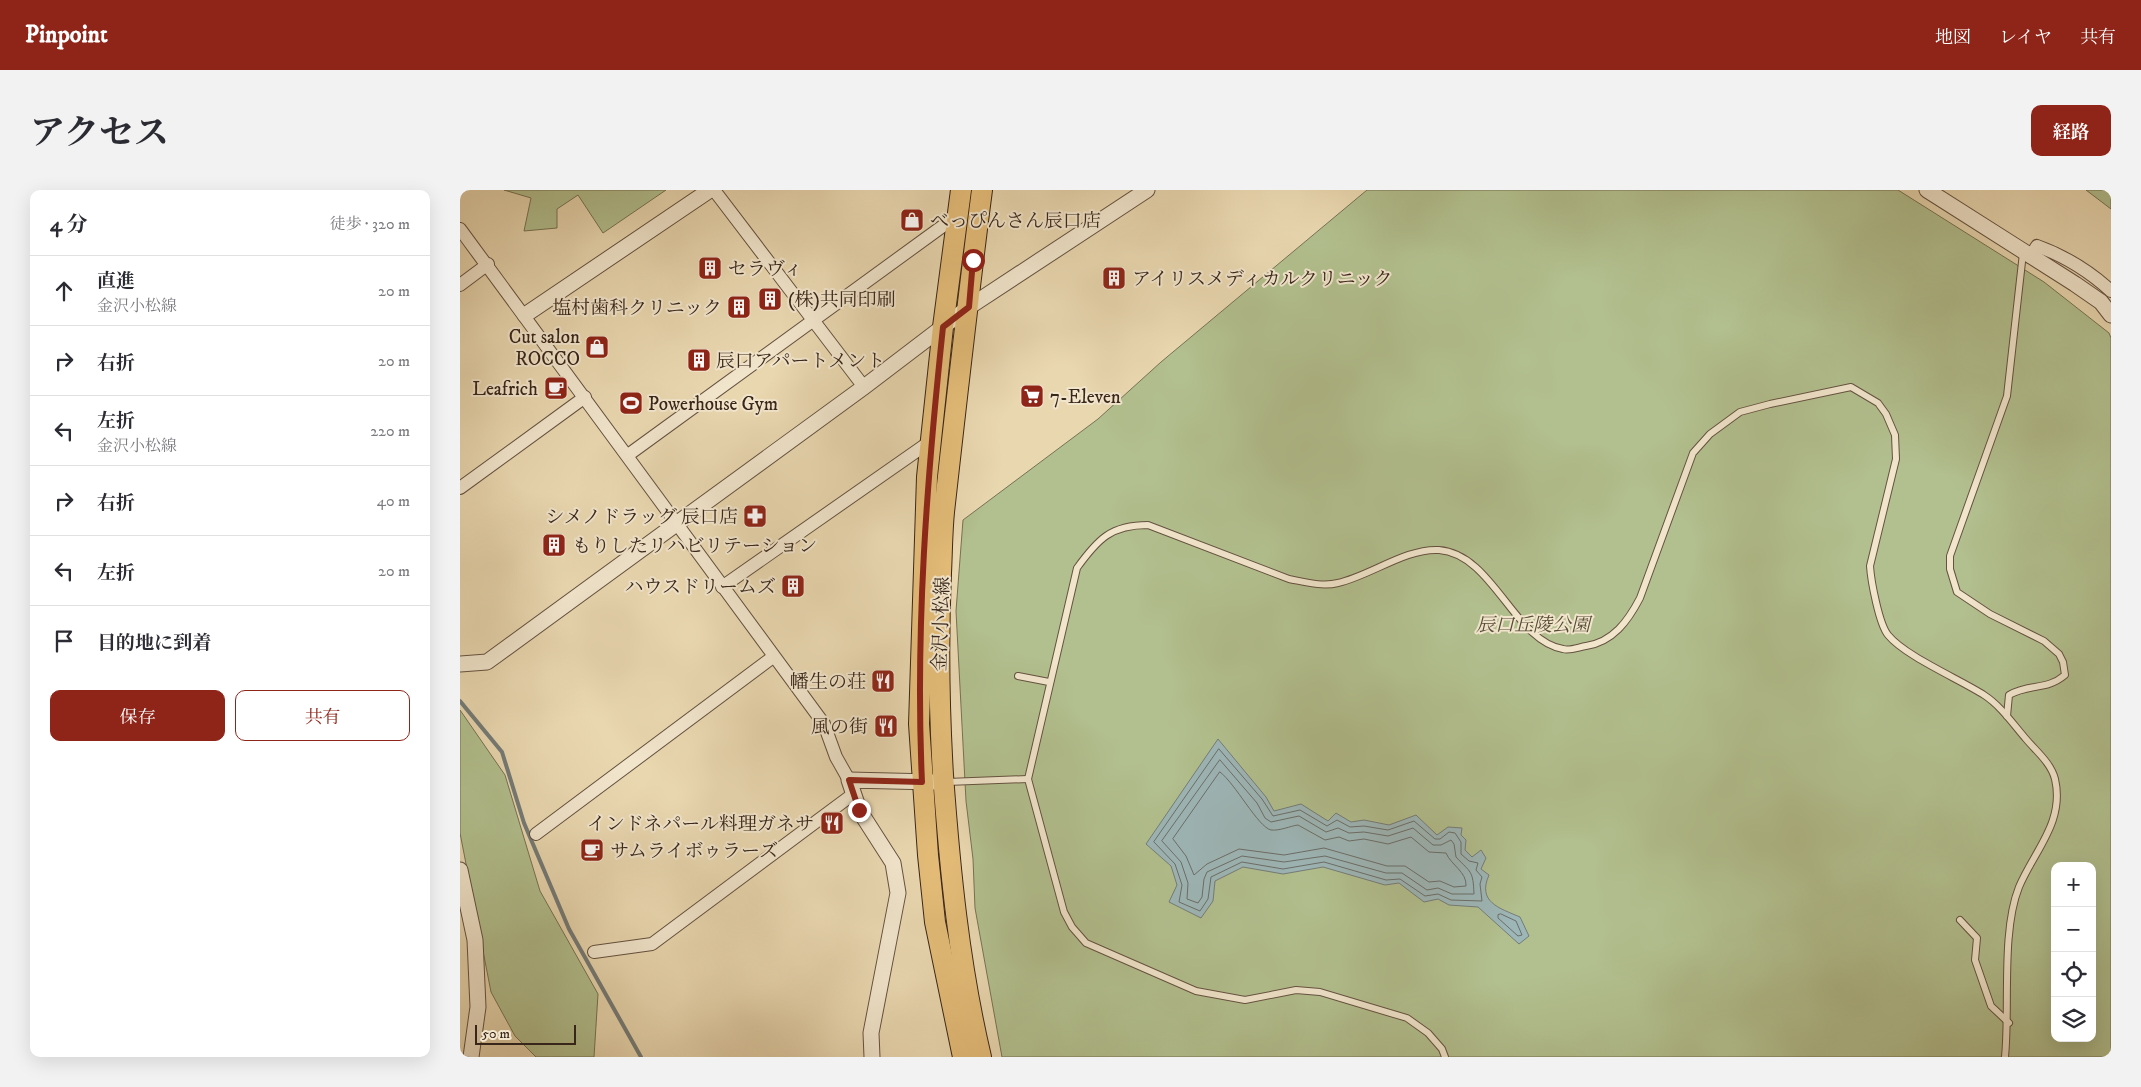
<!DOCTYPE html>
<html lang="ja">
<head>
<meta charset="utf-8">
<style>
  body { margin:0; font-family:"IM FELL DW Pica","Noto Serif JP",serif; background:#f2f2f3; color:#2b2b33 }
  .controls { position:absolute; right:15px; bottom:15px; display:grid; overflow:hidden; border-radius:10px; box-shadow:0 5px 20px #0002 }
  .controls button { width:45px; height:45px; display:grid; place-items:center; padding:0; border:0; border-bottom:1px solid #e1e1e2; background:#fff; color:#2b2b33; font:25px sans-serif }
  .scale { position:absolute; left:15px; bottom:12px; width:101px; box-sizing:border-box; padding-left:5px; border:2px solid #39261a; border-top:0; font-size:14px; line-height:18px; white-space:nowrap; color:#39261a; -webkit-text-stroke:4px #f1e5cc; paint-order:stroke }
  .stop { position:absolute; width:15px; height:15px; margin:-11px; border:4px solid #8f2418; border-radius:50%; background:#fff }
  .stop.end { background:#8f2418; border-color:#fff; box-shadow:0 1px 5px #0008 }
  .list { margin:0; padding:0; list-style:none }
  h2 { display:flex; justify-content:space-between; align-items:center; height:65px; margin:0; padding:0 20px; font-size:21px }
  h2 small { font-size:16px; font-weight:400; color:#7c7c81 }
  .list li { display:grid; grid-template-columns:32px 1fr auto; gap:15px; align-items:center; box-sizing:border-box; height:70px; padding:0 20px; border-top:1px solid #e1e1e2 }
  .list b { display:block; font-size:19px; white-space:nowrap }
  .list p { margin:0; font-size:16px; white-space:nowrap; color:#7c7c81 }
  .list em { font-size:16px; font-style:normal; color:#7c7c81 }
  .actions { display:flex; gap:10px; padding:15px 20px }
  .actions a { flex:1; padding:11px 0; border:1px solid #8f2418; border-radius:10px; text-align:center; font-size:18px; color:#8f2418 }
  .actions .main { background:#8f2418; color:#fff }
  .icon { flex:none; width:28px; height:28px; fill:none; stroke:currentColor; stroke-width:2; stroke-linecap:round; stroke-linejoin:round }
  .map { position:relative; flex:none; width:1651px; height:867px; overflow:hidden; border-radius:10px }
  header { display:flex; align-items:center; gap:30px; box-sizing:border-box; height:70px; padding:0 25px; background:#8f2418; color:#fff }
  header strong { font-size:24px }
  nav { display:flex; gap:28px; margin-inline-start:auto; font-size:18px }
  .intro { display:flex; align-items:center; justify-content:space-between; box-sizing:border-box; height:120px; padding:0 30px }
  h1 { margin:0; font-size:35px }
  .button { padding:12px 22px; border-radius:10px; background:#8f2418; color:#fff; font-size:18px; font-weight:700 }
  main { display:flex; gap:30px; padding:0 30px }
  aside { flex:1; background:#fff; border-radius:10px; box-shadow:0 5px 20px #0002 }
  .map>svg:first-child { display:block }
  .green { fill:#b2bf8e; stroke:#767254; fill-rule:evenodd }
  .water { fill:#9db6b7; stroke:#757c78 }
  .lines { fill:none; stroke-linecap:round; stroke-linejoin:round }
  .shore { stroke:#6b6e68; stroke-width:1 }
  .stream { stroke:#757c78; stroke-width:4 }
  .service-casing { stroke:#655240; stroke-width:8 }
  .minor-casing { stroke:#655240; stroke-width:14 }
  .tertiary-casing { stroke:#655240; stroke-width:17 }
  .primary-casing { stroke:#39261a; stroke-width:22 }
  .service { stroke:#f1e5cc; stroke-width:6 }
  .minor { stroke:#f1e5cc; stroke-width:12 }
  .tertiary { stroke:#f1e5cc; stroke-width:15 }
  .primary { stroke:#e4bc78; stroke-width:20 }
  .route { stroke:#8f2418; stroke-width:6 }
  .labels { text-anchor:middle; stroke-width:4; stroke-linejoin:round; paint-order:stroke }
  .poi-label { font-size:19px; fill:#39261a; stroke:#f1e5cc; text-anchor:start }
  .street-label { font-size:19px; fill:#39261a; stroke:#f1e5cc }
  .park-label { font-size:19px; font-style:italic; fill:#574c37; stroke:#f1e5cc }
</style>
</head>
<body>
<header>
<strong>Pinpoint</strong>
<nav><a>地図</a><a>レイヤ</a><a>共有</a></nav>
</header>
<div class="intro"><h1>アクセス</h1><a class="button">経路</a></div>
<main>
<aside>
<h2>4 分<small>徒歩 · 320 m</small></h2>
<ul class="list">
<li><svg class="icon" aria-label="ahead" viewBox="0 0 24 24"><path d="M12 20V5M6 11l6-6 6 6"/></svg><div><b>直進</b><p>金沢小松線</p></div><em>20 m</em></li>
<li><svg class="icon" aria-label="right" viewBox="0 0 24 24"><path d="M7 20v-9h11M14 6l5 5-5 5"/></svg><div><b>右折</b></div><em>20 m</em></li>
<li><svg class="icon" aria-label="left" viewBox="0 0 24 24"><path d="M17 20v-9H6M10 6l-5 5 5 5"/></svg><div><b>左折</b><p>金沢小松線</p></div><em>220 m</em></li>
<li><svg class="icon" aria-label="right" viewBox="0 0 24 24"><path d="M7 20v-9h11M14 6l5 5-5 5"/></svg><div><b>右折</b></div><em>40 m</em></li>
<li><svg class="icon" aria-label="left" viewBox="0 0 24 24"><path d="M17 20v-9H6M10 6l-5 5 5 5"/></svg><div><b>左折</b></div><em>20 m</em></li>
<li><svg class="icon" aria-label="arrive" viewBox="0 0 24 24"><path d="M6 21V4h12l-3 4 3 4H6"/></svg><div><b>目的地に到着</b></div></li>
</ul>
<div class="actions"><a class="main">保存</a><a>共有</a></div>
</aside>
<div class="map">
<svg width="1651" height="867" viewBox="0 0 1651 867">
  <rect width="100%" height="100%" fill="#e9d7b0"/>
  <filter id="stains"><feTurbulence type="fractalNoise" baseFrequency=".004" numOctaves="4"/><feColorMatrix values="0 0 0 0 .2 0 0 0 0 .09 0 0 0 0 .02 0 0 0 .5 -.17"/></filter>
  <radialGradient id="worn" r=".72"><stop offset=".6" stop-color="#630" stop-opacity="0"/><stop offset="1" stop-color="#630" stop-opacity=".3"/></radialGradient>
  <!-- green -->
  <g class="green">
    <polygon points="44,0 206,0 143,43 118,5 97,19 97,38 64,41 71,8"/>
    <path d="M907,0H1438L1584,92L1649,143L1651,148V867H542L515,718L513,669L506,611L496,421L503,330L638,229L701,172ZM1595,676H1632V848H1595Z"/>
    <polygon points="1626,0 1651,0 1651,19"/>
    <polygon points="0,520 45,585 80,701 138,804 134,867 76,867 55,846 31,802 0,643"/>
  </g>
  <!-- water -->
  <path class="water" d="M758,549L806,607L814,621L841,614L868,631L876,623L891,632L904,630L929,635L956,625L977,645L988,637L1002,638L1001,645L1006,650L1005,660L1012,667L1021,660L1026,668L1021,679L1029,685C1017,712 1039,718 1060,727L1069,746L1059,754L1018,717L989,715L978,709L964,712L939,693L925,695L863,677L823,684L783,677L755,691L753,711L741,728L709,712L717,695L711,676L686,654Z"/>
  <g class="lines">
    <!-- shore -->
    <g class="shore">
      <polygon points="759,559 802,609 813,626 840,620 867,636 877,630 890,637 904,636 928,640 954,631 975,649 980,649 989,642 995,643 1001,652 1001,664 1009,671 1018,673 1016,680 1022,687 1020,694 1022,711 991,710 978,704 965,706 940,689 926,690 864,672 823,679 782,672 751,687 748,709 740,721 719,712 722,695 715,674 694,652"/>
      <path d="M760,570L797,613L805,628L811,632L839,626L866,642L878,638L889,643L904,642L928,646L953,638L973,655H981L991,650L994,654L996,667C1011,683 1013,680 1014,704H992L978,698L967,700L942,683H926L865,666L824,672L782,666L747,682L744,689L742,707L738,713L727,709L728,693L721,672L702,651Z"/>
      <path d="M760,582C775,593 798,637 811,640C820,641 830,636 838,635L865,650L879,647L889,651L904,649L928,654L951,647L969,662L986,663C991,675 1007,682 1006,696L994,697L980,691L969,692L945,676H927L864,658L824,665L779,659L747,674L734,685L726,666L713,649Z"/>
      <polygon points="1041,724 1056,731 1062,745 1058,746 1038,728 1038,725"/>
    </g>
    <!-- stream -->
    <polyline class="stream" points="0,511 42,562 64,633 109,739 181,867"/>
    <!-- service casing -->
    <g class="service-casing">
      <g id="service">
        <polyline points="558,486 589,492"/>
        <path d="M1547,526L1549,505C1570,493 1586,501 1605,485L1603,472L1599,464L1584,451L1530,424L1497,402L1490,379V366L1547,206L1563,63"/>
        <polyline points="487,592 568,589"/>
        <polyline points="1500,730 1517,748 1515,770 1531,816 1549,833"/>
        <path d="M985,867L982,859L968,843L947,828L860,802L836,800L785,810L736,801L626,753L612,737L604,722L568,589L617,378C638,349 651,335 688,335L829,389C845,392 862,397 878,393C910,386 946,358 979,360C1033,364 1054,451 1103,459C1110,461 1119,457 1126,456C1153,452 1168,431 1180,408L1233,263L1250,244L1280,222L1310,214L1391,197L1418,213L1426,224L1435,245L1436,269L1410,376C1411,391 1419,434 1428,445C1445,466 1499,489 1524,505C1541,516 1553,534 1566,549C1576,561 1591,573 1595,589C1605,632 1574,661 1559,697C1541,742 1550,817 1545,867"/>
      </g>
    </g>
    <!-- minor casing -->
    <g class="minor-casing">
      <g id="minor">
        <polyline points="254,0 404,197"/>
        <polyline points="0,39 364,534 376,567 389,590"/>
        <path d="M1570,67L1577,56C1605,66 1628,80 1651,101"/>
        <polyline points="0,95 28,74"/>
        <polyline points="168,265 498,25"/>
        <polyline points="0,298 125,207"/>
        <polyline points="262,397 471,251"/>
        <polyline points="76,644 313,467"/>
        <polyline points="134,762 192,754 392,605"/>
      </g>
    </g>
    <!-- tertiary casing -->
    <g class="tertiary-casing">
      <g id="tertiary">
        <polyline points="1467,0 1615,94 1641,112 1651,125"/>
        <polyline points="65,125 250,0"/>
        <polyline points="0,474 27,472 404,197 509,117 687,0"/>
        <polyline points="0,680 15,750 18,817 11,867"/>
        <polyline points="412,867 411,843 438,703 433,673 399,620 389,590 473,592"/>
      </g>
    </g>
    <!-- primary casing -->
    <g class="primary-casing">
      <g id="primary">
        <polyline points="501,0 483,137 467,287 459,534 468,665 475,732 503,867"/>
        <path d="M521,867C499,774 490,680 483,585C479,517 478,451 481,383C482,363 482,342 484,322C496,215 508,107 522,0"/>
      </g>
    </g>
    <!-- service -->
    <use href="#service" class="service"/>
    <!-- minor -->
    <use href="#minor" class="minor"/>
    <!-- tertiary -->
    <use href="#tertiary" class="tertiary"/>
    <!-- primary -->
    <use href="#primary" class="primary"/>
  </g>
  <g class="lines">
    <!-- route -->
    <path class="route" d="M399,620L389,590L462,592C455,441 467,287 483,137L509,117L513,70"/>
  </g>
  <!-- icons -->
  <defs>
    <g id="shop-square" transform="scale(1.25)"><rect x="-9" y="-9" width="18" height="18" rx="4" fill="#8f2418" stroke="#f1e5cc"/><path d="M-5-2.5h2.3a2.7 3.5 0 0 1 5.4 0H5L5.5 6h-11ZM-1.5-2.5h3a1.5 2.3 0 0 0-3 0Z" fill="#fff"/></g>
    <g id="building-square" transform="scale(1.25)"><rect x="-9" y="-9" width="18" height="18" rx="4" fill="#8f2418" stroke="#f1e5cc"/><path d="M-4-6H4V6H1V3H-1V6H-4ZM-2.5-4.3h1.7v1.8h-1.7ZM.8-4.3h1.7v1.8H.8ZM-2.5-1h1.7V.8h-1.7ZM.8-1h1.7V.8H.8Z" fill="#fff"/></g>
    <g id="cafe-square" transform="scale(1.25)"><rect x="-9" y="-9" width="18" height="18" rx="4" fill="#8f2418" stroke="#f1e5cc"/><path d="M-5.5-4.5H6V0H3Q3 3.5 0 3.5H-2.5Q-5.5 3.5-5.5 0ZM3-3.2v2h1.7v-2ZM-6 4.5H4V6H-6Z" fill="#fff"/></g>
    <g id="supermarket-square" transform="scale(1.25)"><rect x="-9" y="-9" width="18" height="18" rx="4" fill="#8f2418" stroke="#f1e5cc"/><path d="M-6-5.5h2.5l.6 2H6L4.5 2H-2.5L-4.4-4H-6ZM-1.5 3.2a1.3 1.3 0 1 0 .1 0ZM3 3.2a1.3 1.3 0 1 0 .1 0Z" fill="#fff"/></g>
    <g id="stadium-square" transform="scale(1.25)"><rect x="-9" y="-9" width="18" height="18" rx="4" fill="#8f2418" stroke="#f1e5cc"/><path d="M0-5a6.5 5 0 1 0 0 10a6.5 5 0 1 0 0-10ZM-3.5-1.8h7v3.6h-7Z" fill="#fff"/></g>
    <g id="pharmacy-square" transform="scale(1.25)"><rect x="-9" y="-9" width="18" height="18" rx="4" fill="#8f2418" stroke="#f1e5cc"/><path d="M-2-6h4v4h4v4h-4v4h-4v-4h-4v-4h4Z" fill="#fff"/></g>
    <g id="restaurant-square" transform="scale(1.25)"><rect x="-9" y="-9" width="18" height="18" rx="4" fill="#8f2418" stroke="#f1e5cc"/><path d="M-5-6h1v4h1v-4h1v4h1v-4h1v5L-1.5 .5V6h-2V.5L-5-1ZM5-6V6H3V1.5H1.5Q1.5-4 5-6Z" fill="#fff"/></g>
  </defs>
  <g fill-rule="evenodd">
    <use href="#shop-square" x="452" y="30"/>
    <use href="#building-square" x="250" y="78"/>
    <use href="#building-square" x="654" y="88"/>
    <use href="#building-square" x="310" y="109"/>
    <use href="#building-square" x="279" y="117"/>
    <use href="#shop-square" x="137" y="157"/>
    <use href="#building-square" x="239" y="170"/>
    <use href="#cafe-square" x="96" y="198"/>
    <use href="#supermarket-square" x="572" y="206"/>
    <use href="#stadium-square" x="171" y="213"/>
    <use href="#pharmacy-square" x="295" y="326"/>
    <use href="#building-square" x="94" y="355"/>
    <use href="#building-square" x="333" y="396"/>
    <use href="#restaurant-square" x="423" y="491"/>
    <use href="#restaurant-square" x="426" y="536"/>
    <use href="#restaurant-square" x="372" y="633"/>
    <use href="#cafe-square" x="132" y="660"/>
  </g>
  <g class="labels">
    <!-- poi labels -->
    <g class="poi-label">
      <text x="470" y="37">べっぴんさん辰口店</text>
      <text x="268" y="85">セラヴィ</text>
      <text x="672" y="95">アイリスメディカルクリニック</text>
      <text x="328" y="116">(株)共同印刷</text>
      <text x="262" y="124" text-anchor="end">塩村歯科クリニック</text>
      <text x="120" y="153" text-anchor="end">Cut salon<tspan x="120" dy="22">ROCCO</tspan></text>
      <text x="256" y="177">辰口アパートメント</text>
      <text x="78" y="205" text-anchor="end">Leafrich</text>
      <text x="590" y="213">7-Eleven</text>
      <text x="188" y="220">Powerhouse Gym</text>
      <text x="278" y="333" text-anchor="end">シメノドラッグ 辰口店</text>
      <text x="112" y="362">もりしたリハビリテーション</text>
      <text x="316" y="403" text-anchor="end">ハウスドリームズ</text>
      <text x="406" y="498" text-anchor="end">幡生の荘</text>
      <text x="408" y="543" text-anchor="end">風の街</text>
      <text x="354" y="640" text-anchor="end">インドネパール料理ガネサ</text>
      <text x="150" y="667">サムライボゥラーズ</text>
    </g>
    <!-- street labels -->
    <g class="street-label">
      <text transform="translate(480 434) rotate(-88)" y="7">金沢小松線</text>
    </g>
    <!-- park labels -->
    <g class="park-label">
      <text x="1073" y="441">辰口丘陵公園</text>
    </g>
  </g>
  <rect width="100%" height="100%" filter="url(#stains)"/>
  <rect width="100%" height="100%" fill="url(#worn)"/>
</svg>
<div class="controls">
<button>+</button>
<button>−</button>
<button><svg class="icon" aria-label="locate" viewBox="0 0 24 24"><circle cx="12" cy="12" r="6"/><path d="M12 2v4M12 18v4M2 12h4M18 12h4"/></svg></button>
<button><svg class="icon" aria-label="layers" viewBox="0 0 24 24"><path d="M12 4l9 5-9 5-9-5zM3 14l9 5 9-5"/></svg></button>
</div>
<div class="scale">50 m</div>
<div class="stop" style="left:513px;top:70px"></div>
<div class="stop end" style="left:399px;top:620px"></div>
</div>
</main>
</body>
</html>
